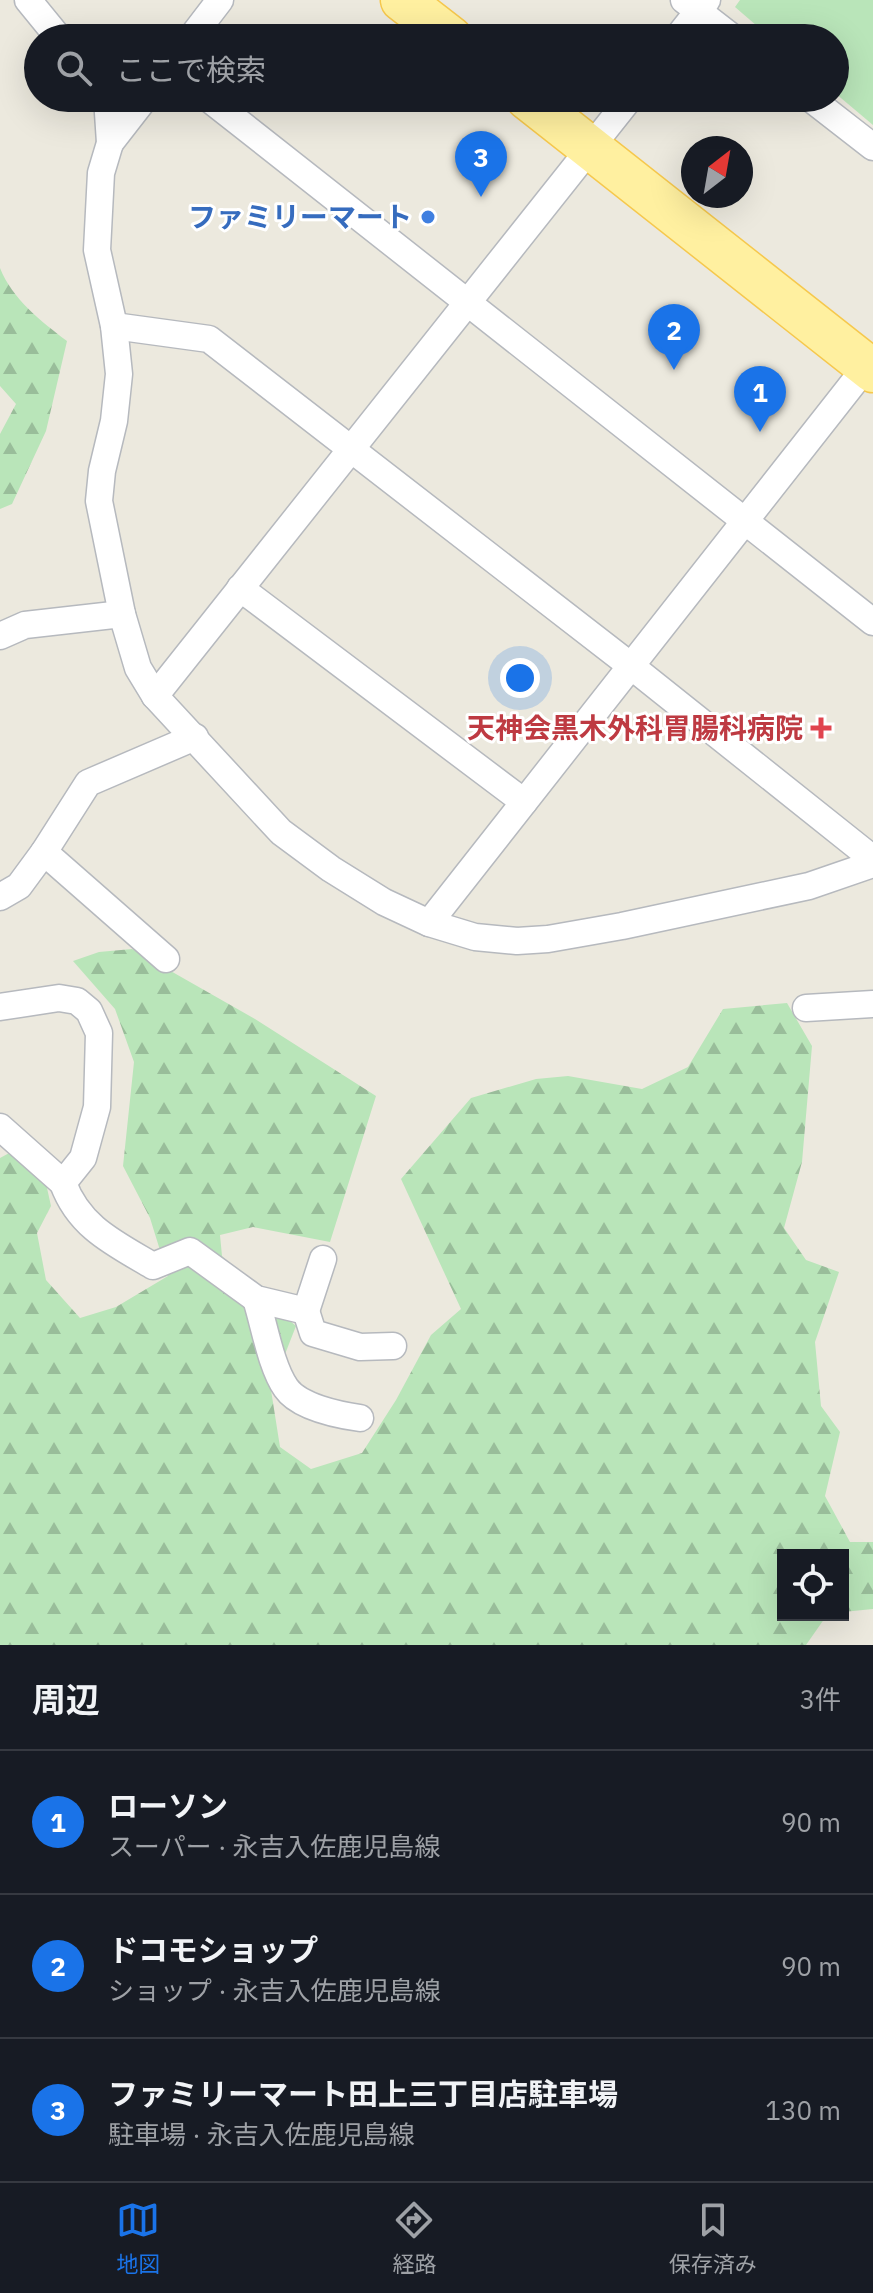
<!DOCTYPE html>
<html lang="ja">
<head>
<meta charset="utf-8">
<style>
  body { margin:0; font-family:"IBM Plex Sans","Noto Sans JP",sans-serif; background:#242831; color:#f1f3f6 }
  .controls { position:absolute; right:24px; bottom:24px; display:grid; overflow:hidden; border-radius:0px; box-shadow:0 8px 32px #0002 }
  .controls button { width:72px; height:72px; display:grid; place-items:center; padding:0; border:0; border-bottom:2px solid #363941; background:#171b24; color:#f1f3f6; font:40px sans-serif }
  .compass { position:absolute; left:681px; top:136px; width:72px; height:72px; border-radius:50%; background:#171b24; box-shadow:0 8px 32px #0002; rotate:31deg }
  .you { position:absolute; left:520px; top:678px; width:28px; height:28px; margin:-20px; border:6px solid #fff; border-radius:50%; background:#1a73e8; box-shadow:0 0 0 12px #1a73e833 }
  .badge { display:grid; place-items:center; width:52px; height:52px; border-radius:50%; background:#1a73e8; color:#fff; font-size:26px; font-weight:700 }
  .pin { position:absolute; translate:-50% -66px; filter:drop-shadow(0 2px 4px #0008) }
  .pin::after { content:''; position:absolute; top:42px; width:28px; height:24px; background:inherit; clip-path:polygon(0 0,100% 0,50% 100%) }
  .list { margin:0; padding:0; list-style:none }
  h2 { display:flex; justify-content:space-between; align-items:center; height:104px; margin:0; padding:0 32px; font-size:34px }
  h2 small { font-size:26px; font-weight:400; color:#9ea1a6 }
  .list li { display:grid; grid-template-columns:52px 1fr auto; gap:24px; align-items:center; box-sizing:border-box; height:144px; padding:0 32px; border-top:2px solid #363941 }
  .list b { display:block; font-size:30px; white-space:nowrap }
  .list p { margin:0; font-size:26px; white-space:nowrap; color:#9ea1a6 }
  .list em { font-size:26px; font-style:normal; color:#9ea1a6 }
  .icon { flex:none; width:44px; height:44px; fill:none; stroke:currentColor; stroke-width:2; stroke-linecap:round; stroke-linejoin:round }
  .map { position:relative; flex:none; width:873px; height:1645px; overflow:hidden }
  .search { position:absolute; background:#171b24; box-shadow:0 8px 32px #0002; left:24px; right:24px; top:24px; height:88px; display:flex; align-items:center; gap:20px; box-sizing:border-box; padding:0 28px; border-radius:44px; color:#9ea1a6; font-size:30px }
  .sheet { height:536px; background:#171b24 }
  nav { display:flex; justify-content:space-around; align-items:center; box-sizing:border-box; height:112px; border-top:2px solid #363941; background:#171b24; font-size:22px; color:#9ea1a6 }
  nav a { display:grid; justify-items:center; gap:4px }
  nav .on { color:#1a73e8 }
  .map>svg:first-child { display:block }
  .green { fill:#b9e5b9 }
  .forest { fill:url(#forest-firs) }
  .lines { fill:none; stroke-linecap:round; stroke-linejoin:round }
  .street-casing { stroke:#b6b9be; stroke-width:29 }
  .primary-casing { stroke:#f6c84d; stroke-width:45 }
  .street { stroke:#fff; stroke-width:26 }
  .primary { stroke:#fff0a0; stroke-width:42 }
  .shop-dot { fill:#3f7fe0; stroke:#fff; stroke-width:3 }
  .health-dot { fill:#e0444e; stroke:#fff; stroke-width:3 }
  .labels { text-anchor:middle; stroke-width:6; stroke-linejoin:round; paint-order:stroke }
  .shop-label { font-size:28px; font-weight:bold; fill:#366cbe; stroke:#fff; text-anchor:end }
  .health-label { font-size:28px; font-weight:bold; fill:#be3a42; stroke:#fff; text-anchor:end }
</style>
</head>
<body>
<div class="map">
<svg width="873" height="1645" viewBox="0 0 873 1645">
  <defs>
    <pattern id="forest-firs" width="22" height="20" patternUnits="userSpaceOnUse" patternTransform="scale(2)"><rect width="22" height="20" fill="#b9e5b9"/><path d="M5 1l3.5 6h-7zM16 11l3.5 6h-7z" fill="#99bd9a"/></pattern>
  </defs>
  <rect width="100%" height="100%" fill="#ece9de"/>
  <!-- green -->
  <polygon class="green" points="740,0 873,0 873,125 835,93 835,38 771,38 735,7"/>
  <!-- forest -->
  <g class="forest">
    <path d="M0,268C12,299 42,322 67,341L46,431L12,504L0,509V434L16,404L0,386Z"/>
    <polygon points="132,949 255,1019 376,1096 330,1242 253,1227 220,1235 222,1256 262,1297 296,1326 271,1390 280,1447 311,1469 362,1453 396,1400 431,1335 461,1309 401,1179 471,1098 536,1079 568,1076 642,1089 688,1067 723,1009 787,1003 812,1046 802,1162 784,1228 806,1260 839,1272 815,1342 821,1406 840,1432 825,1496 850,1542 873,1542 873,1609 843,1612 843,1555 783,1555 783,1615 827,1615 806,1645 0,1645 0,1158 13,1151 43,1170 51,1206 37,1233 46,1280 80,1318 116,1307 168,1276 150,1218 123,1166 134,1062 115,1009 73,961 99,952"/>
  </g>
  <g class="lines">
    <!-- street casing -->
    <g class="street-casing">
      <g id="street">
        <polyline points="28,0 59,38"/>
        <polyline points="684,0 733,38"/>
        <polyline points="191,38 220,0"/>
        <polyline points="677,38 707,0"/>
        <polyline points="107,98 110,143 101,173 97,250 114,326 119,374 114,421 102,471 99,501 122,614 138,668 155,696 281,832 331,869 384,902 429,923 475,937 517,941 548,939 622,926 809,886 873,864"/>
        <polyline points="208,98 873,622"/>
        <polyline points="810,98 873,147"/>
        <polyline points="110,143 145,98"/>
        <polyline points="114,326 209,339 631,666 873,859"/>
        <polyline points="240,588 524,802"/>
        <polyline points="0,636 25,625 122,614"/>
        <polyline points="155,696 630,98"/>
        <polyline points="44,852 166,959"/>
        <polyline points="0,897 19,886 44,852 88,783 195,737"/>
        <polyline points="429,923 873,358"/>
        <polyline points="0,1007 59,998 77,1001 89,1011 99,1033 97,1107 83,1158 63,1183 0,1127"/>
        <polyline points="806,1008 873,1004"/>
        <path d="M63,1183C79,1227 114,1243 153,1266L190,1251L256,1299L306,1311L323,1259"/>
        <path d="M256,1299C264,1324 271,1367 286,1388C299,1407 339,1415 360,1418"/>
        <polyline points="306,1311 313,1333 360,1347 393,1346"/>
      </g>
    </g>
    <!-- primary casing -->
    <g class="primary-casing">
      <g id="primary">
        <polyline points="402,0 451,38"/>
        <polyline points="527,98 873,371"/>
      </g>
    </g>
    <!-- street -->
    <use href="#street" class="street"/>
    <!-- primary -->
    <use href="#primary" class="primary"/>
  </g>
  <!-- markers -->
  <circle class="shop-dot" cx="428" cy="217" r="8"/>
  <path class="health-dot" d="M817 716h8v8h8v8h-8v8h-8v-8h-8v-8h8z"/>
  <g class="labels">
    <!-- shop labels -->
    <g class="shop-label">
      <text x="412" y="227">ファミリーマート</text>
    </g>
    <!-- health labels -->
    <g class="health-label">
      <text x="803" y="738">天神会黒木外科胃腸科病院</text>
    </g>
  </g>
</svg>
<div class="controls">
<button><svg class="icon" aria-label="locate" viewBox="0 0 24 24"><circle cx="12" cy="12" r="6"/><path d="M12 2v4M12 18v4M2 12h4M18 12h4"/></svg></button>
</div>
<svg class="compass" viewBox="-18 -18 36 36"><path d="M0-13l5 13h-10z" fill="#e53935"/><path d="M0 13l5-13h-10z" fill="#9ea1a6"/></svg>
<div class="you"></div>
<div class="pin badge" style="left:760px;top:432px">1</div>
<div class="pin badge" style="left:674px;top:370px">2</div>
<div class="pin badge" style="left:481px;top:197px">3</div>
<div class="search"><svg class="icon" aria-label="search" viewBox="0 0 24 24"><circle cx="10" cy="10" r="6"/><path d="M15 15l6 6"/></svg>ここで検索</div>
</div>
<section class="sheet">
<h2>周辺<small>3件</small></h2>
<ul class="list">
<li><span class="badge">1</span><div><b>ローソン</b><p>スーパー · 永吉入佐鹿児島線</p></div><em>90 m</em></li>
<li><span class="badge">2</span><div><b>ドコモショップ</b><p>ショップ · 永吉入佐鹿児島線</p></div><em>90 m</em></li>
<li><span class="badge">3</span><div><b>ファミリーマート田上三丁目店駐車場</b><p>駐車場 · 永吉入佐鹿児島線</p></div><em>130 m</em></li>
</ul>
</section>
<nav>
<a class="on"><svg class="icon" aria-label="map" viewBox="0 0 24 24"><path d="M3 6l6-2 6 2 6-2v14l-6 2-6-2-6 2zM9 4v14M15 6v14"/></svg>地図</a>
<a><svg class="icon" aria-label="directions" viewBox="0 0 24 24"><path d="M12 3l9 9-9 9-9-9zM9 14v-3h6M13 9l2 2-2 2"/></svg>経路</a>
<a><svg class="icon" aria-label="saved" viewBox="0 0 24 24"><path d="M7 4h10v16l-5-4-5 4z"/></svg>保存済み</a>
</nav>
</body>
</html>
